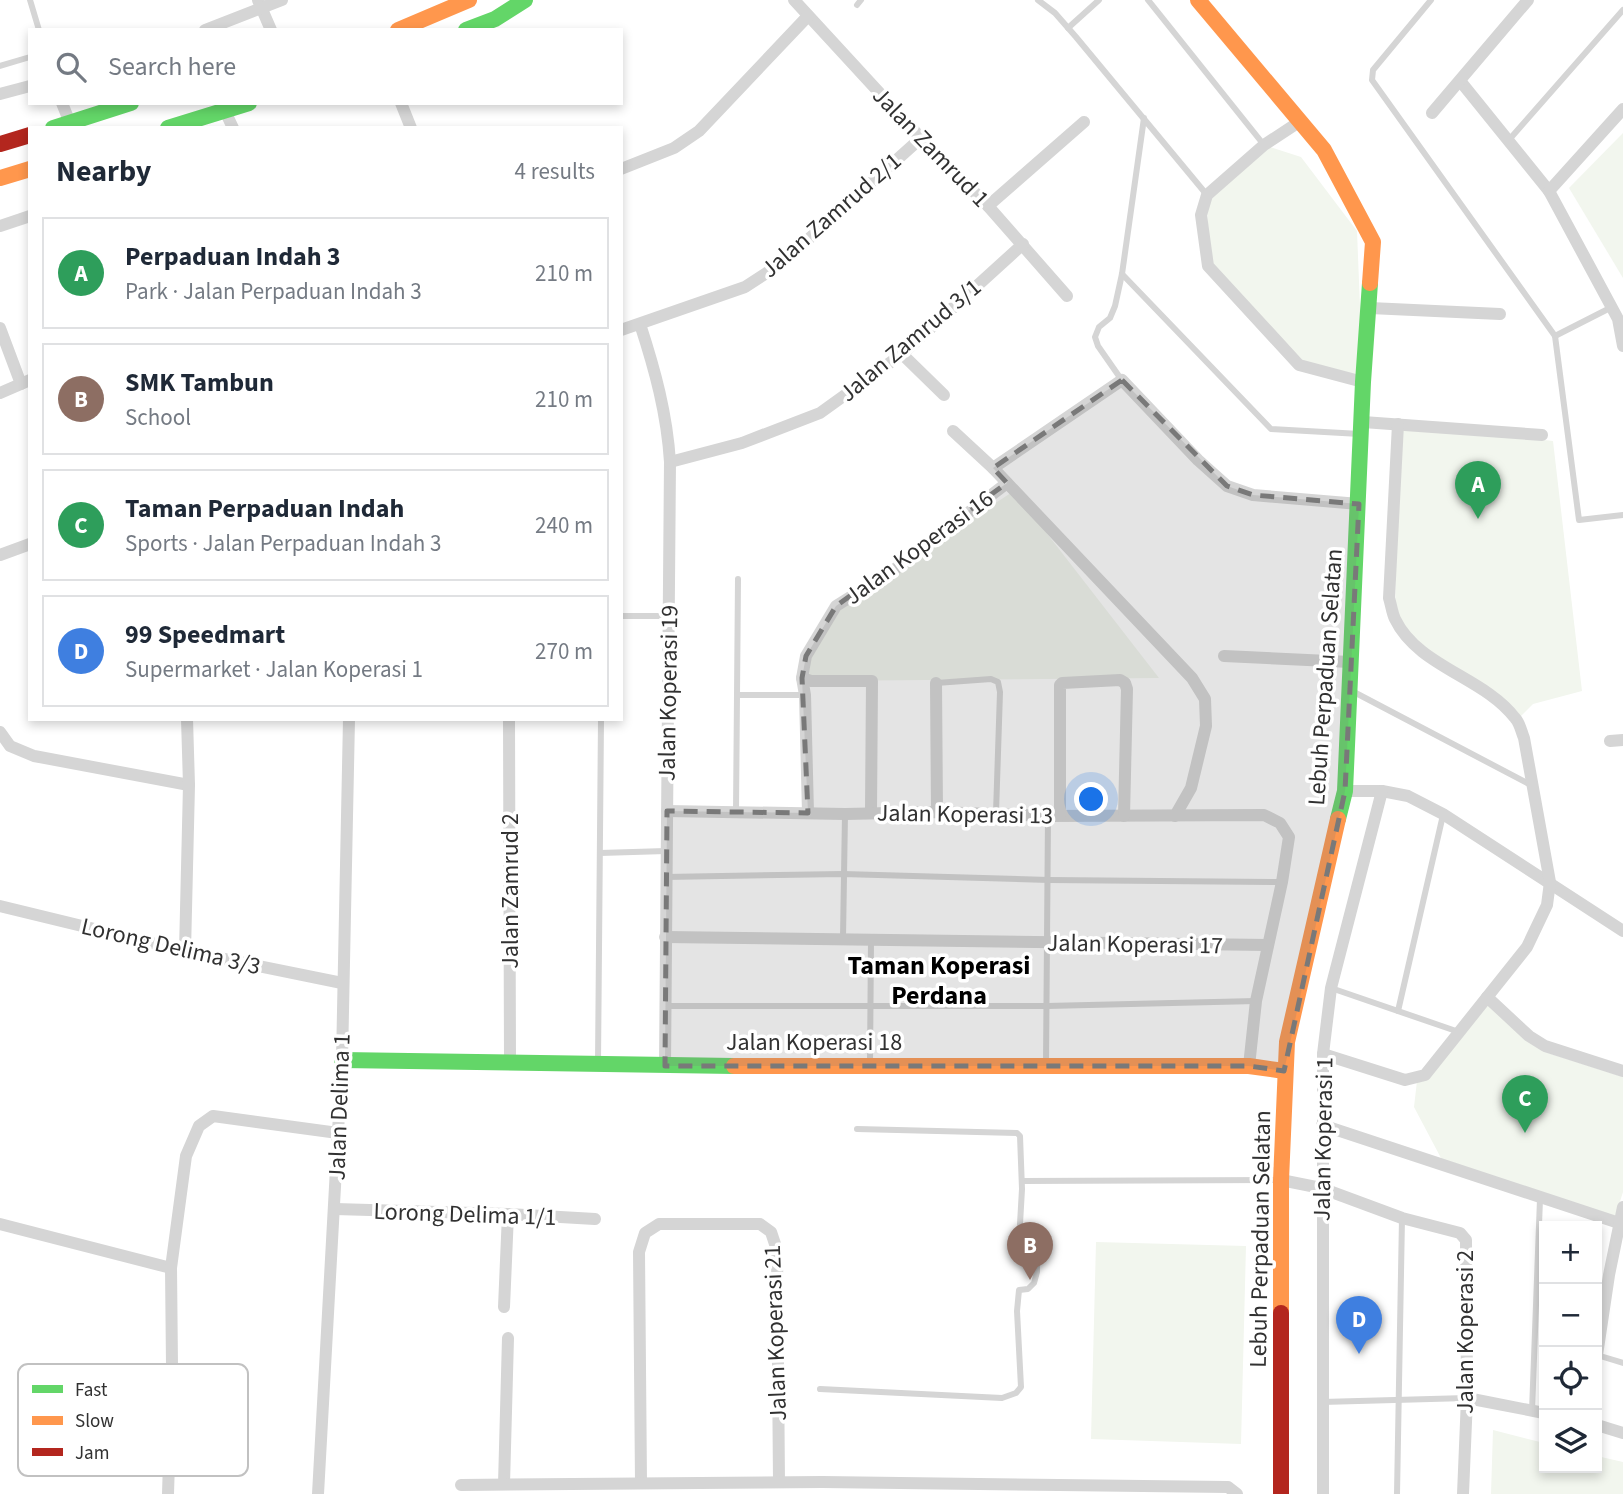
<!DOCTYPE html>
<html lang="en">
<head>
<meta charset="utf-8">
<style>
  body { margin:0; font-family:"Source Sans 3",sans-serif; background:#f2f2f3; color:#1f2937 }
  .controls { position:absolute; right:21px; bottom:21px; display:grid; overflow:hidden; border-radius:0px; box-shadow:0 4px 10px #0003 }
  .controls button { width:63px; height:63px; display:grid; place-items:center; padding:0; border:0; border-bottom:2px solid #e0e1e3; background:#fff; color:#1f2937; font:35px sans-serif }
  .you { position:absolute; left:1092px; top:800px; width:24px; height:24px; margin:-18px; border:5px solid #fff; border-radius:50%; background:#1a73e8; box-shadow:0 0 0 10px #1a73e833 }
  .badge { display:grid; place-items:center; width:46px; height:46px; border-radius:50%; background:#0b8043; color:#fff; font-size:23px; font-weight:700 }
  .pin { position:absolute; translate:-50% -58px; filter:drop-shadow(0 2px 4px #0008) }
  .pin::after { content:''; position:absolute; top:37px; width:24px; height:21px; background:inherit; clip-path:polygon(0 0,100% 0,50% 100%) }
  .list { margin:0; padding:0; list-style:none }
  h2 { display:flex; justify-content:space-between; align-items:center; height:91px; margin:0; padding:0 28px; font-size:30px }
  h2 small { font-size:23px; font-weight:400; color:#747a83 }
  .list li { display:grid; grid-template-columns:46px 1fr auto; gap:21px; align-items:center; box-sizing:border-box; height:112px; margin:0 14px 14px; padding:0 14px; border:2px solid #e0e1e3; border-radius:0px }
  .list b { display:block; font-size:26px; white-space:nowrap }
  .list p { margin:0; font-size:23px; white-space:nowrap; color:#747a83 }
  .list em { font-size:23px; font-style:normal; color:#747a83 }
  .icon { flex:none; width:38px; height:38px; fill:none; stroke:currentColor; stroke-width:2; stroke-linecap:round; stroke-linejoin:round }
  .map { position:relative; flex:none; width:1623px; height:1494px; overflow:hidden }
  .search { position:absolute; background:#fff; box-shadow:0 4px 10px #0003; left:28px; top:28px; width:595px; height:77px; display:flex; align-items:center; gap:18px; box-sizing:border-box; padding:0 24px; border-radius:0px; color:#747a83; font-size:26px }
  .panel { position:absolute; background:#fff; box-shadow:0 4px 10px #0003; left:28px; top:126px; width:595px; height:595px; border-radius:0px }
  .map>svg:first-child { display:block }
  .green { fill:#f2f6ee }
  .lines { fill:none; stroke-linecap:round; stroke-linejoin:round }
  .lane { stroke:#d5d5d5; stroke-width:6 }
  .street { stroke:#d5d5d5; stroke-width:12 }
  .fast { stroke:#63d668; stroke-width:16 }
  .slow { stroke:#ff974d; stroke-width:16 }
  .jam { stroke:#b3261e; stroke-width:16 }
  .marked { fill:#797979; fill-opacity:0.2; stroke:#797979; stroke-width:5; stroke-dasharray:14 9; stroke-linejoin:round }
  .labels { text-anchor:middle; stroke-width:7; stroke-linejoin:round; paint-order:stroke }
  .street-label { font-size:24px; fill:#313131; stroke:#fff }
  .neighbourhood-label { font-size:26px; font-weight:bold; fill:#000; stroke:#fff }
  .key { fill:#fff; stroke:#c1c1c1; stroke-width:2 }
  .key-label { font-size:19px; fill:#313131 }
</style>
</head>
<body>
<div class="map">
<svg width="1623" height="1494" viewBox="0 0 1623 1494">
  <rect width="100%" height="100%" fill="#fff"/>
  <!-- green -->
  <g class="green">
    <polygon points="1623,133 1623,278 1569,188"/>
    <polygon points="1264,145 1301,157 1357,231 1363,382 1299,365 1208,266 1207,195"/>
    <polygon points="1398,424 1553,441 1582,691 1533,704 1517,720 1432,657 1395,619"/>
    <polygon points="1014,491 1159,678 811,681 805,665 836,606"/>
    <polygon points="1487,1004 1527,1040 1545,1052 1623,1077 1623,1192 1615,1217 1442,1160 1414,1107 1417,1081"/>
    <polygon points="1096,1242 1246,1246 1241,1444 1091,1439"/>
    <polygon points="1493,1430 1544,1443 1544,1468 1597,1468 1597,1456 1623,1462 1623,1494 1491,1494"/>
  </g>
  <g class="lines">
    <!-- lane -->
    <g class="lane">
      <polyline points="30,0 39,30"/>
      <polyline points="1038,0 1055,13 1076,37 1207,195"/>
      <polyline points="1148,0 1264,145"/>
      <polyline points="1431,0 1373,70 1372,80 1555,336 1612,307"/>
      <polyline points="857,5 861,0"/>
      <polyline points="1068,28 1099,0"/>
      <polyline points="0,66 30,57"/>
      <polyline points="1508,141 1623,10"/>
      <polyline points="1122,274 1271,429 1360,434"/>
      <polyline points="1555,336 1579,520 1623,515"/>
      <polyline points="1121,379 1098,346 1095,337 1099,327 1110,318 1115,306 1122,274 1144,118"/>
      <polyline points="621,616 669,616"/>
      <polyline points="936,683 991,679 998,682 1000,692 996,813"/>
      <polyline points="1352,691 1531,785"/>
      <polyline points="737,695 805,695"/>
      <polyline points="736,812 738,579"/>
      <polyline points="600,853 666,851"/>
      <polyline points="665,877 843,874 1049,880 1282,882"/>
      <polyline points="843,938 845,814"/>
      <polyline points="1331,988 1459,1032"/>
      <polyline points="665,1006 1047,1006 1256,1001"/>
      <polyline points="1398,1011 1443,815"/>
      <polyline points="598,1063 601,719"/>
      <polyline points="870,1063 871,940"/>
      <polyline points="1046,1064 1048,816"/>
      <polyline points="1022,1181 1279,1180"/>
      <polyline points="1597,1355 1623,1363"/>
      <polyline points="820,1389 1002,1398 1016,1393 1021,1387 1017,1311 1019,1290 1028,1289 1034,1283 1037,1272 1037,1241 1026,1235 1020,1224 1022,1189 1020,1136 1017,1133 857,1129"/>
      <polyline points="1322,1402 1467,1398"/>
      <polyline points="1532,1411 1540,1199"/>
      <polyline points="1397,1494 1402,1218"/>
    </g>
    <!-- street -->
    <g class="street">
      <polyline points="258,0 271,30"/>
      <polyline points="794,0 921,138 988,206 1067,296"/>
      <polyline points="205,30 282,0"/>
      <polyline points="1461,82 1549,191 1618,319 1623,346"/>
      <polyline points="0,94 30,86"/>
      <polyline points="62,103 70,123"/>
      <polyline points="401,103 411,128"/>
      <polyline points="225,111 233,128"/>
      <polyline points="1432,113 1528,0"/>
      <polyline points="1299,122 1264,145 1207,195 1201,215 1208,266 1299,365 1363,382"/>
      <polyline points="621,169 674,148 699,131 808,16"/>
      <polyline points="1549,191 1623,109"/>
      <polyline points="988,206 1084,122"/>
      <polyline points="0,226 30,216"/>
      <polyline points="1370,308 1500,314"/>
      <path d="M640,324C655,370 667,414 670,462L665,1066"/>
      <polyline points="0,328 21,384"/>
      <polyline points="621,330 745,287 782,263 921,138"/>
      <polyline points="902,354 944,395"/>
      <polyline points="0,393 30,380"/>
      <polyline points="1363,422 1542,435"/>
      <polyline points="953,431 993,468 1192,678 1205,699 1206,726 1191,788 1175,816"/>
      <polyline points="670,462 742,443 820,413 902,354 1023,244"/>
      <polyline points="993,468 1122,380 1198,460 1227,486 1253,495 1359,504"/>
      <polyline points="0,555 30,544"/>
      <polyline points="1224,656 1350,662"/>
      <polyline points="802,678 811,681 872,681 871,812"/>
      <polyline points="936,683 937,812"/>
      <polyline points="509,719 510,1064"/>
      <polyline points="0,732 10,746 34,756 189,785"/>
      <polyline points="1610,741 1623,740"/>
      <polyline points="1345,791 1382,791 1408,796 1443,814 1623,931"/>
      <polyline points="667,811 845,814 937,812 1048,816 1264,815 1280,823 1289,837 1282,882 1256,1001 1249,1066"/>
      <polyline points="808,813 805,695 802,678 806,656 836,606 895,569 1007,483"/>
      <polyline points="1060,815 1060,685 1062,683 1120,680 1125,683 1127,689 1124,816"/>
      <polyline points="0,906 185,951 342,983"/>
      <polyline points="665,937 1268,945"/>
      <polyline points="185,951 189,785 187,719"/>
      <polyline points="1487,997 1529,1036 1545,1046 1623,1071"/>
      <path d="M1323,1054L1405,1080L1425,1075L1527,947L1547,905L1550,882L1524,738C1521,731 1520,723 1515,718C1484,677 1418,667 1395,619C1392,613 1391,604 1389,598L1398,424"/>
      <polyline points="1322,1125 1619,1223"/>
      <polyline points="1281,1180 1321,1188 1402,1218 1460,1233 1466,1240 1467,1398 1463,1494"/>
      <polyline points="335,1209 508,1214 595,1219"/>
      <polyline points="0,1224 171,1268"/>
      <polyline points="504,1307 508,1214"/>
      <polyline points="1597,1355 1609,1275 1623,1207"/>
      <polyline points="1467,1398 1544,1413"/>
      <polyline points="1597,1425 1623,1433"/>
      <polyline points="641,1483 639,1252 645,1233 659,1224 760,1224 771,1232 777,1250 779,1482"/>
      <polyline points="504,1484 508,1338"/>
      <polyline points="461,1485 822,1482 1228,1487 1237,1494"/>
      <polyline points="168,1494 172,1365 171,1268 186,1156 199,1126 213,1116 338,1133"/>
      <polyline points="318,1494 342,1060 349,719"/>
      <polyline points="1323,1494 1323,1054 1331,988 1382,791"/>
    </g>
    <!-- fast -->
    <g class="fast">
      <polyline points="466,30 495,19 525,0"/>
      <polyline points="53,128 131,103"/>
      <polyline points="168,128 249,103"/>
      <polyline points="1338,819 1345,791 1363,382 1370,283"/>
      <polyline points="342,1060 734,1066"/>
    </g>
    <!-- slow -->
    <g class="slow">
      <polyline points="1198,0 1324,150 1373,242 1370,283"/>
      <polyline points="398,30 469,0"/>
      <polyline points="0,178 30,169"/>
      <polyline points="734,1066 1249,1066 1284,1071"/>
      <polyline points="1281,1313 1281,1180 1287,1042 1338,819"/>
    </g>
    <!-- jam -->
    <g class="jam">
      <polyline points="0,144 30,135"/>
      <polyline points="1281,1313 1281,1494"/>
    </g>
  </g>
  <!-- marked area -->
  <path class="marked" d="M1122,380L1227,486L1253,495L1359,504L1345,791L1284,1071L1249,1066H665L667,811L808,813L802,678L806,656L836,606L1007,483L993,468Z"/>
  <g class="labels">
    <!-- street labels -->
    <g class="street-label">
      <text transform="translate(931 147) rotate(46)" y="8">Jalan Zamrud 1</text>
      <text transform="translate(831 215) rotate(-41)" y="8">Jalan Zamrud 2/1</text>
      <text transform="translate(910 340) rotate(-40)" y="8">Jalan Zamrud 3/1</text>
      <text transform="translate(919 547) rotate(-36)" y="8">Jalan Koperasi 16</text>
      <text transform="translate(1325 677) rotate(-86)" y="8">Lebuh Perpaduan Selatan</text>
      <text transform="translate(668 693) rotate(-89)" y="8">Jalan Koperasi 19</text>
      <text transform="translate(965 814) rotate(1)" y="8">Jalan Koperasi 13</text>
      <text transform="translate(510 891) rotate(-90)" y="8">Jalan Zamrud 2</text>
      <text transform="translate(1135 944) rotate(1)" y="8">Jalan Koperasi 17</text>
      <text transform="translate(171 946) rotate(13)" y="8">Lorong Delima 3/3</text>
      <text x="814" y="1050">Jalan Koperasi 18</text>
      <text transform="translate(339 1107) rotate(-88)" y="8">Jalan Delima 1</text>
      <text transform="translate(1323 1139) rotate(-89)" y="8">Jalan Koperasi 1</text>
      <text transform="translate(465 1214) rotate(2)" y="8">Lorong Delima 1/1</text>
      <text transform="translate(1260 1239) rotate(-89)" y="8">Lebuh Perpaduan Selatan</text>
      <text transform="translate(1465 1332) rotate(-90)" y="8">Jalan Koperasi 2</text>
      <text transform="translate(775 1333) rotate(-92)" y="8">Jalan Koperasi 21</text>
    </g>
    <!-- neighbourhood labels -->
    <g class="neighbourhood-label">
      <text x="939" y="974">Taman Koperasi<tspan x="939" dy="30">Perdana</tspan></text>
    </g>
  </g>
  <!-- legend -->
  <rect x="18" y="1364" width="230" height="112" rx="10" class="key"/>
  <rect x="32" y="1385" width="31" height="8" fill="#63d668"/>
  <rect x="32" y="1416" width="31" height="9" fill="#ff974d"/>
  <rect x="32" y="1448" width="31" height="8" fill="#b3261e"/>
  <g class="key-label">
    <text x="75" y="1396">Fast</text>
    <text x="75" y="1427">Slow</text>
    <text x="75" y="1459">Jam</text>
  </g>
</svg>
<div class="controls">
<button>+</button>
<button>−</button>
<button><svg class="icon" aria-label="locate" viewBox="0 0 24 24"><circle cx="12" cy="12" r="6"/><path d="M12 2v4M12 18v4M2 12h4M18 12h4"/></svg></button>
<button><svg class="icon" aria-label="layers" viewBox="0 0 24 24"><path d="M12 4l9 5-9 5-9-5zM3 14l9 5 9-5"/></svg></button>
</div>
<div class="you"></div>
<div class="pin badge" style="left:1478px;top:519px;background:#2e9e5b">A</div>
<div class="pin badge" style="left:1030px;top:1280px;background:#8d6e63">B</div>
<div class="pin badge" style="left:1525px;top:1133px;background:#2e9e5b">C</div>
<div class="pin badge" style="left:1359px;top:1354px;background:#3f7fe0">D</div>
<div class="search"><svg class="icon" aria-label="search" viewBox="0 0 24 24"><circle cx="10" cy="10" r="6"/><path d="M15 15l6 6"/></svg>Search here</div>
<section class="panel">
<h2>Nearby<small>4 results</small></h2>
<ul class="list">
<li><span class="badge" style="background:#2e9e5b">A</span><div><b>Perpaduan Indah 3</b><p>Park · Jalan Perpaduan Indah 3</p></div><em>210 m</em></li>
<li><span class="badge" style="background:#8d6e63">B</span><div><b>SMK Tambun</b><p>School</p></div><em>210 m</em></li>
<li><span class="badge" style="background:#2e9e5b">C</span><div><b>Taman Perpaduan Indah</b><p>Sports · Jalan Perpaduan Indah 3</p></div><em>240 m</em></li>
<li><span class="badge" style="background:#3f7fe0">D</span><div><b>99 Speedmart</b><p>Supermarket · Jalan Koperasi 1</p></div><em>270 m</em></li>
</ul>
</section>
</div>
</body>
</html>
